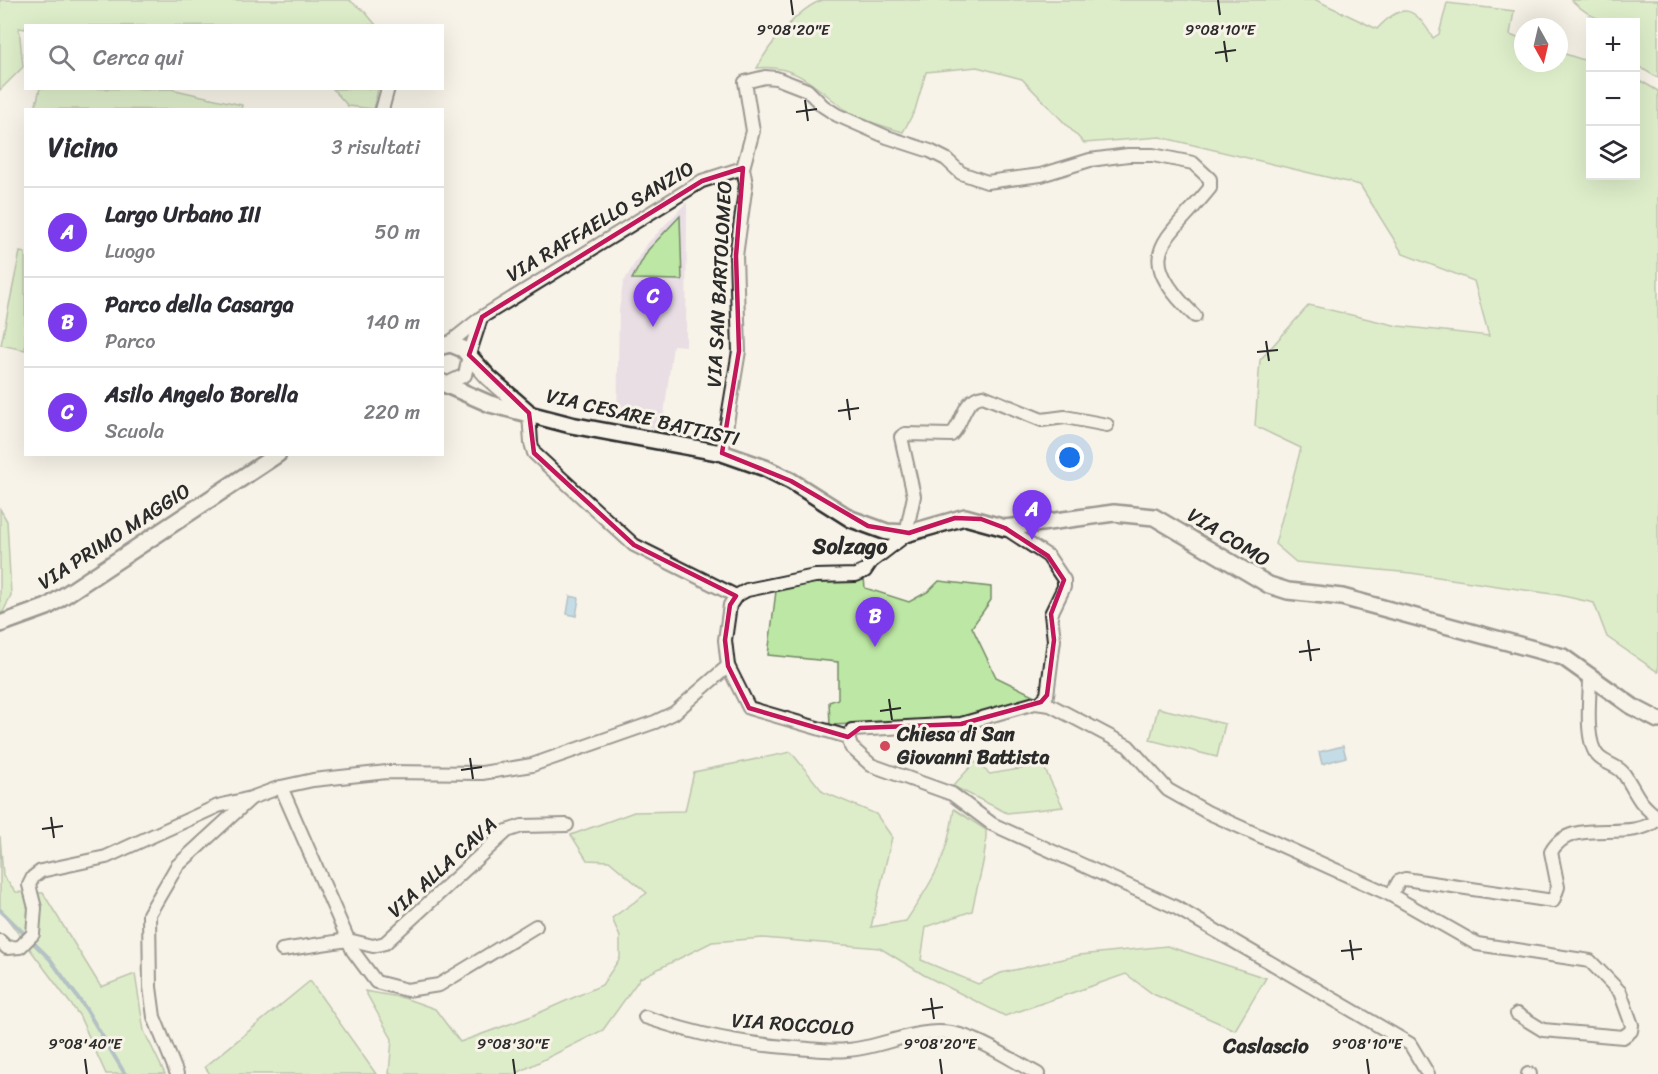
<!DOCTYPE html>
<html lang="it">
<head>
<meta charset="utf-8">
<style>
  body { margin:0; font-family:Sriracha,sans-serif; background:#f7f7f7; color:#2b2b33 }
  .controls { position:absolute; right:18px; top:18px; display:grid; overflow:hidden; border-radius:0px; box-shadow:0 6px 24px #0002 }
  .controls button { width:54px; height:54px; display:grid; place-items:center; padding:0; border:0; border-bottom:2px solid #e1e1e2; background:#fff; color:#2b2b33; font:30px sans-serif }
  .compass { position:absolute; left:1514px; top:18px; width:54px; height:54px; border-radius:50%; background:#fff; box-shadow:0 6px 24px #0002; rotate:172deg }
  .you { position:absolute; left:1070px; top:458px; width:21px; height:21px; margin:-15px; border:4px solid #fff; border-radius:50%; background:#1a73e8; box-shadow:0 0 0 9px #1a73e833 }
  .badge { display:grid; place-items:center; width:39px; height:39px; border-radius:50%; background:#7c3aed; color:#fff; font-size:20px; font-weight:700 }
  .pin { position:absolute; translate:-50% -50px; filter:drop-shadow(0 2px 3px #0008) }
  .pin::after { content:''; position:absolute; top:32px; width:21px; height:18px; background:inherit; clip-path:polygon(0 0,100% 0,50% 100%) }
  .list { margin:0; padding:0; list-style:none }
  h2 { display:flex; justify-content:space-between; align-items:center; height:78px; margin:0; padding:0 24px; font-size:26px }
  h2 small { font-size:20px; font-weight:400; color:#7c7c81 }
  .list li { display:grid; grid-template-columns:39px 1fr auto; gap:18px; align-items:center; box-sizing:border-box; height:90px; padding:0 24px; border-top:2px solid #e1e1e2 }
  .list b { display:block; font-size:22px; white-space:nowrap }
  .list p { margin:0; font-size:20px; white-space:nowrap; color:#7c7c81 }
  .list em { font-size:20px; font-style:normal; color:#7c7c81 }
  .icon { flex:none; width:33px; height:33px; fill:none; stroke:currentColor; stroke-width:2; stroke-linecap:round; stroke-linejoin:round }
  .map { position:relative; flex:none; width:1658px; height:1074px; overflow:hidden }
  .search { position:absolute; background:#fff; box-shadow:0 6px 24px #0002; left:24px; top:24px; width:420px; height:66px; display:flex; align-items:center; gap:15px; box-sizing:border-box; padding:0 21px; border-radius:0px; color:#7c7c81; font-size:22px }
  .panel { position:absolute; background:#fff; box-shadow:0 6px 24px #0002; left:24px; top:108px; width:420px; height:348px; border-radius:0px }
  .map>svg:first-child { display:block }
  .built { fill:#e9dee4 }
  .green { fill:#bde7a4; stroke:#748968; stroke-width:1.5 }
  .water { fill:#86c1e5; stroke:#62859b; stroke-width:1.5 }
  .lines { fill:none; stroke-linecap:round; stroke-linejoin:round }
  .stream { stroke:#62859b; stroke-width:4 }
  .minor-casing { stroke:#2b2b2b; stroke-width:16 }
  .tertiary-casing { stroke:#2b2b2b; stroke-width:20 }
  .minor { stroke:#f7f3e8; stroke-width:12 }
  .tertiary { stroke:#f7f3e8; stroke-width:15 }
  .marked { fill:none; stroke:#c2185b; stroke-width:4.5; stroke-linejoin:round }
  .ticks { fill:none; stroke:#2b2b2b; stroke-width:2 }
  .poi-dot { fill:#d1495b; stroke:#f7f3e8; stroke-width:2 }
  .labels { text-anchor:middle; stroke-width:6; stroke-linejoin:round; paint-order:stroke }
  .street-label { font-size:20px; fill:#2b2b2b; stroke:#f7f3e8 }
  .poi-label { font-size:20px; font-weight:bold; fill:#2b2b2b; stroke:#f7f3e8; text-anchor:start }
  .neighbourhood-label { font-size:21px; font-weight:bold; fill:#2b2b2b; stroke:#f7f3e8 }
  .quarter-label { font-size:22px; font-weight:bold; fill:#2b2b2b; stroke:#f7f3e8 }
  .ticks-label { font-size:15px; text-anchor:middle; fill:#2b2b2b; stroke:#f7f3e8; stroke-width:6; stroke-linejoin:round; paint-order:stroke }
</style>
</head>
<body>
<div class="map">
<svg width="1658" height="1074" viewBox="0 0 1658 1074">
  <rect width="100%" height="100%" fill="#f7f3e8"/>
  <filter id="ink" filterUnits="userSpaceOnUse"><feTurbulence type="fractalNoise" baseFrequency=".0167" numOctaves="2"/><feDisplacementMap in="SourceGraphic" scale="12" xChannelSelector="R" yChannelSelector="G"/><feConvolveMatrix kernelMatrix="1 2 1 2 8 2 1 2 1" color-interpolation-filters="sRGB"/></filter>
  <g filter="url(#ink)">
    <!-- built -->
    <polygon class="built" points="687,202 686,346 673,345 662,430 617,420 619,310 623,283 645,246"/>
    <!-- green -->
    <g class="green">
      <polygon points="0,0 349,0 365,12 376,25 26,26 25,29 19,28 23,67 0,90"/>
      <path d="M823,0H1316L1377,29C1403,1 1415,7 1433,38L1439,34L1447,3L1514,11L1510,35L1523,40V63H1559V52L1590,62V176H1636V78L1658,91V672L1607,637L1594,603L1559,595L1411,573L1296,562L1275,544L1301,448L1255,426L1260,360L1309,305L1398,326L1489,336L1474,281L1403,254L1360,185L1160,137L1084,143L1022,79L977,67L926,72L915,110L903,132C883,126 863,121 846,110C817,89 796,63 757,68C768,46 799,7 823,0Z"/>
      <path d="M1571,0H1658V78L1636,65V22C1604,22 1595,22 1571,0Z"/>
      <polygon points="40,88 171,89 242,105 241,110 35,109"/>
      <polygon points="333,89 378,89 374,109 348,106"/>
      <polygon points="680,216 682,280 632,279 648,250"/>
      <polygon points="20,252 25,253 25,350 1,345"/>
      <polygon points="0,509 7,521 11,595 3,612 0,613"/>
      <polygon points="864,578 865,588 909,602 929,591 939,581 991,587 991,600 972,627 996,677 1037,697 960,720 830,725 829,702 838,699 838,662 768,655 776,591 830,579"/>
      <polygon points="1158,708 1225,724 1217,757 1150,740"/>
      <path d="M791,752L823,792L876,814L892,837L871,927L906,921C933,880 947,860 954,809L986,830C987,858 977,884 972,911L926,927L921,960L978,984L1001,973L1080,955L1167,946L1266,978L1235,1030L1153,994L1126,974L1005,1016L924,975L880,948L763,938L712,942L640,978L603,1030L515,1074H389L392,1039L365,991L404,998L435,1009L460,1042L532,1016L602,985L620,958V937L612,918L647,893L609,861L587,860L571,835L634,812L685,811L694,772Z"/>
      <polygon points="975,762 990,774 1043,765 1063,807 1007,813 953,786"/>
      <polygon points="0,836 3,876 16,892 43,893 101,987 135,974 144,1031 165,1074 106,1074 79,1015 0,909"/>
      <polygon points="310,981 376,1074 210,1074 205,1067"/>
    </g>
    <!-- water -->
    <g class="water">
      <polygon points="570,596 579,598 576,616 567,614"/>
      <polygon points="1343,746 1346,757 1322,764 1319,752"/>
    </g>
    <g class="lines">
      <!-- stream -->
      <polyline class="stream" points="0,910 50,959 86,1009 125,1074"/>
      <!-- minor casing -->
      <g class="minor-casing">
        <g id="minor">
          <polyline points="382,110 388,88"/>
          <polyline points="448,344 482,317 702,181 743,168"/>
          <polyline points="443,381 446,384 465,375 469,355 481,318"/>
          <polyline points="529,413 531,443 534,453 634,545 736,596"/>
          <path d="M722,453L739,351L736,256L746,184L743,168L753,131L745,82L765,77L776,78L807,90L823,106L837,115L887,137L930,151L946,159L961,173L987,182L1041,175L1090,160L1128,155H1153L1193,163L1210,179V188C1167,242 1129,252 1195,316"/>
          <polyline points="1005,528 1048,556 1064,580 1064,587 1051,614 1054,640 1047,695 1041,702"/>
          <polyline points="728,666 749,708 848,737"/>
          <path d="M1590,678C1590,697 1584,741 1598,756C1605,764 1618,765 1624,774C1637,793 1638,804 1658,817"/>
          <polyline points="848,737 852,730 961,724 1035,703 1050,705 1128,746 1168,790 1207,812 1391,895 1477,944 1590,961 1620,992 1632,1025 1631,1031 1623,1037 1543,1030 1517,1014"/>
          <polyline points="848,737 851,747 871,765 952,794 992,824 1175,907 1410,1044 1428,1074"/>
          <polyline points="281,787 353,951 376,982 407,990 439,985 536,926"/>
          <path d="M1391,895L1399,881L1405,879L1553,901L1558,887L1551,852C1572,814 1628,845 1658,819"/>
          <path d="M0,941L7,948L20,947L33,934L35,908L29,885L33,877L41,871L106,857L218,806L251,798L281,787L313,780L387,772L482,773L532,765L655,722L674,713L728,666L725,640L730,605L736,596L747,590L815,576L856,575L865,571L871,562L909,533L908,524L914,496L901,437L905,434L951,435C964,423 962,399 983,396L1042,420L1065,417L1107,425"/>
          <polyline points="282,950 348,940 373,946 385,943 507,831 522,826 567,825"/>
          <path d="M645,1017C698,1035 741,1044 797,1048C813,1049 831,1052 847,1050C881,1048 917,1027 951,1033C981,1038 1011,1060 1038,1074"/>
          <polyline points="177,1074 154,1017 150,987 149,914 177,866 250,799"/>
          <polyline points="1528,1074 1530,1074"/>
        </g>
      </g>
      <!-- tertiary casing -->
      <g class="tertiary-casing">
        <g id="tertiary">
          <polyline points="442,346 451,344 463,349 488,377 527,411"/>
          <polyline points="442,383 490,404 571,425 722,453 765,468 791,481 851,519 887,532 909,533 965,517 1005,528 1114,513 1154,517 1269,585 1288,591 1342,597 1563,657 1633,707 1658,720"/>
          <polyline points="0,624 47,607 278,454"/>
        </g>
      </g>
      <!-- minor -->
      <use href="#minor" class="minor"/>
      <!-- tertiary -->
      <use href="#tertiary" class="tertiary"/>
    </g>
  </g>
  <!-- marked area -->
  <path d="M0 0H1658V1074H0ZM743,168L736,256L739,351L722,453L791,481L868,526L909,533L955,518L981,519L1005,528L1048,556L1064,580L1051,614L1054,640L1047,695L1041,702L961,724L860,728L848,737L749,708L728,666L725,640L730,605L736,596L634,545L534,453L529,413L469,355L482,317L702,181Z" fill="#f7f3e8" fill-opacity=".55" fill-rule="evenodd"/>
  <path class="marked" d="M743,168L736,256L739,351L722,453L791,481L868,526L909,533L955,518L981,519L1005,528L1048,556L1064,580L1051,614L1054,640L1047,695L1041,702L961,724L860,728L848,737L749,708L728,666L725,640L730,605L736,596L634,545L534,453L529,413L469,355L482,317L702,181Z"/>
  <!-- ticks -->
  <path class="ticks" d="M791,0L793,15M1218,0L1220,15M1224,41L1227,62M1215,53L1236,50M805,100L808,121M796,112L817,109M1266,341L1269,361M1257,352L1278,350M847,399L850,420M838,411L859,408M1308,640L1311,661M1299,652L1320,649M889,699L892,720M880,711L901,708M470,758L473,779M461,770L482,767M51,817L54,838M42,829L63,826M1350,940L1353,960M1341,951L1362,949M931,998L934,1019M922,1010L943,1007M85,1059L87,1074M513,1059L515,1074M940,1059L942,1074M1367,1059L1369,1074"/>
  <!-- markers -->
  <circle class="poi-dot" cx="885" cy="746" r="6"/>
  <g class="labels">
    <!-- street labels -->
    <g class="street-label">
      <text transform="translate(600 221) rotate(-31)" y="7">VIA RAFFAELLO SANZIO</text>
      <text transform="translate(719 284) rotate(-87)" y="7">VIA SAN BARTOLOMEO</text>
      <text transform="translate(643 417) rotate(13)" y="7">VIA CESARE BATTISTI</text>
      <text transform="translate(114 536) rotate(-33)" y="7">VIA PRIMO MAGGIO</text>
      <text transform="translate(1229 537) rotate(32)" y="7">VIA COMO</text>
      <text transform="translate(442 867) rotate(-42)" y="7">VIA ALLA CAVA</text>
      <text transform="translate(793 1024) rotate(4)" y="7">VIA ROCCOLO</text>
    </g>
    <!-- poi labels -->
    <g class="poi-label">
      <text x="897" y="741">Chiesa di San<tspan x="897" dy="23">Giovanni Battista</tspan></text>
    </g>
    <!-- neighbourhood labels -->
    <g class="neighbourhood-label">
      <text x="1266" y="1053">Caslascio</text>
    </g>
    <!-- quarter labels -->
    <g class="quarter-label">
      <text x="850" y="554">Solzago</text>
    </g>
  </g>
  <g class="ticks-label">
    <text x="793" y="35">9°08'20"E</text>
    <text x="1220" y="35">9°08'10"E</text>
    <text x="85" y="1049">9°08'40"E</text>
    <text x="513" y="1049">9°08'30"E</text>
    <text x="940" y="1049">9°08'20"E</text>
    <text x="1367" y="1049">9°08'10"E</text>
  </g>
</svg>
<div class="controls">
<button>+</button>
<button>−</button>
<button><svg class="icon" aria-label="layers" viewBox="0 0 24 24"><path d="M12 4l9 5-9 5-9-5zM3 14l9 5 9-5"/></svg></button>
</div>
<svg class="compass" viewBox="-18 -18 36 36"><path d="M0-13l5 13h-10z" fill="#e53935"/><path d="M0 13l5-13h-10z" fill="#7c7c81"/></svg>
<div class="you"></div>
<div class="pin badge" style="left:1032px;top:540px">A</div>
<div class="pin badge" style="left:875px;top:647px">B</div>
<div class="pin badge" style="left:653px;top:327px">C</div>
<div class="search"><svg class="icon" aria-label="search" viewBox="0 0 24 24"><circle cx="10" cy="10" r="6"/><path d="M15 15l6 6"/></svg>Cerca qui</div>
<section class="panel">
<h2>Vicino<small>3 risultati</small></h2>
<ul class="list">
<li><span class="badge">A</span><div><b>Largo Urbano III</b><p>Luogo</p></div><em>50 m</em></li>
<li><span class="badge">B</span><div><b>Parco della Casarga</b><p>Parco</p></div><em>140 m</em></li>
<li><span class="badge">C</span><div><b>Asilo Angelo Borella</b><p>Scuola</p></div><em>220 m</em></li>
</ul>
</section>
</div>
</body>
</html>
